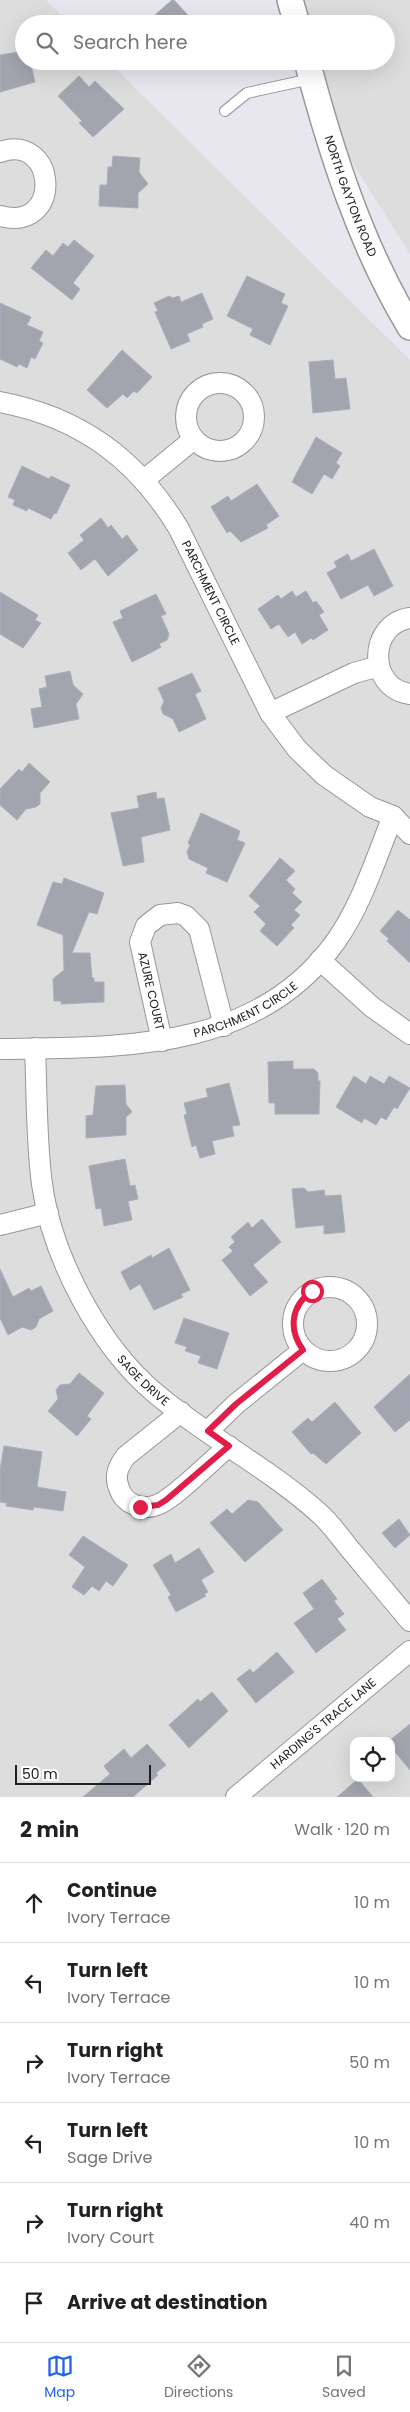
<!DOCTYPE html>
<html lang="en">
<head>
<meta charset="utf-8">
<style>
  body { margin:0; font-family:Poppins,sans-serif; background:#f6f6f6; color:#202124 }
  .controls { position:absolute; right:15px; bottom:15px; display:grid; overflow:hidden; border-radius:10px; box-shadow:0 5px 20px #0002 }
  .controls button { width:45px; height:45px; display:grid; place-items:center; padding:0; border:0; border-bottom:1px solid #e0e0e0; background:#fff; color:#202124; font:25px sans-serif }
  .scale { position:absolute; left:15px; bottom:12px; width:136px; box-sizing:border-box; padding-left:5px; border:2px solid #202020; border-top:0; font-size:14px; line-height:18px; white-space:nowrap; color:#202020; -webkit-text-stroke:4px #fff; paint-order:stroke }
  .stop { position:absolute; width:15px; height:15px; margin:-11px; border:4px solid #e11d48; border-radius:50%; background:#fff }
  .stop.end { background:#e11d48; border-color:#fff; box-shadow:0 1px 5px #0008 }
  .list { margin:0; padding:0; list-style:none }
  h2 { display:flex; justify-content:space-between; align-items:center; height:65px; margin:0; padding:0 20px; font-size:21px }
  h2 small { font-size:16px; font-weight:400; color:#757577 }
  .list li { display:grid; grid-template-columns:32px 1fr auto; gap:15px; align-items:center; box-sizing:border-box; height:80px; padding:0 20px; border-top:1px solid #e0e0e0 }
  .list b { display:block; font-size:19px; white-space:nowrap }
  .list p { margin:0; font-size:16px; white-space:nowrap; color:#757577 }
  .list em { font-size:16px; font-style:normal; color:#757577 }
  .icon { flex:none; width:28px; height:28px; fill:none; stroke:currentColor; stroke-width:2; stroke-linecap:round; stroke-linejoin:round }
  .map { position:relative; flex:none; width:410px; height:1797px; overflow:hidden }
  .search { position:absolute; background:#fff; box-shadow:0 5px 20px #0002; left:15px; right:15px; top:15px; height:55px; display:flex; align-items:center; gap:12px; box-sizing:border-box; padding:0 18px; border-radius:28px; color:#757577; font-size:19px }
  .sheet { height:545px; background:#fff }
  nav { display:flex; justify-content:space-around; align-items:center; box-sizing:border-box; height:70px; border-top:1px solid #e0e0e0; background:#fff; font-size:14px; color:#757577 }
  nav a { display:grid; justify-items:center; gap:2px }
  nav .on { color:#2563eb }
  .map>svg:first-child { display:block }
  .residential { fill:#ddddde; fill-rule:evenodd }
  .building { fill:#a3a5ae; stroke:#abadc0 }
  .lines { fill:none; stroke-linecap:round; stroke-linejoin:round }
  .service-casing { stroke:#979797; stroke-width:12 }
  .minor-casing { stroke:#979797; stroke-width:22 }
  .tertiary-casing { stroke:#979797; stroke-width:28 }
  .service { stroke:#fff; stroke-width:10 }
  .minor { stroke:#fff; stroke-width:20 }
  .tertiary { stroke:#fff; stroke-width:25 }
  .route { stroke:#e11d48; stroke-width:6 }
  .labels { text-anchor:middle; stroke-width:4; stroke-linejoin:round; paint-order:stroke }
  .street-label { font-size:12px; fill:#202020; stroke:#fff }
</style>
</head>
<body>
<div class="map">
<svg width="410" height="1797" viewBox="0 0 410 1797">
  <rect width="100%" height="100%" fill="#e8e7ef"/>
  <!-- residential -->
  <g class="residential">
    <path d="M0,0H46L70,24H24V61H108L410,360V1797H0ZM354,1741H391V1778H354Z"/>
    <polygon points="303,0 410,0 410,254 344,149 320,61 386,61 386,24 310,24"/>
  </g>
  <!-- building -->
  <g class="building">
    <polygon points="172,0 174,0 196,24 163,24 155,15"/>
    <polygon points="24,51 24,61 30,61 35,82 0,92 0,55"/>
    <polygon points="79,76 89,87 95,81 124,109 93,137 79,123 82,121 58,96"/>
    <polygon points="113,156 140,158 139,172 148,184 138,193 138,208 99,206 100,185 107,185 108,167 112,167"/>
    <polygon points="74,240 94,256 73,283 80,289 72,300 31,268 46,250 53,256 63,243 68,247"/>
    <polygon points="247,276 285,294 281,303 288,306 270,345 250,335 253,329 227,316"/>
    <polygon points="202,293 213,319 202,324 203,327 187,334 190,341 171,349 155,312 158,311 154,303 169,296 173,298 179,296 181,302"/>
    <polygon points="0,303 31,317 27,325 43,332 39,341 43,343 35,359 31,357 27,368 19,364 17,367 0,359"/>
    <polygon points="122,350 152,377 137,393 134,391 127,398 123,394 107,408 87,390"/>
    <polygon points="333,360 335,379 346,378 350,409 313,413 309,362"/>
    <polygon points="316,437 342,453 336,463 340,466 332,479 324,474 312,494 292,482"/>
    <polygon points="22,466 49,479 51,476 70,485 56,514 54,513 51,519 28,508 27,511 13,505 15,500 8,497"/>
    <polygon points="257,484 279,516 266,525 268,528 241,542 230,531 227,533 211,507 228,496 231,501"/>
    <polygon points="101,518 108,528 111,525 122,539 127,535 138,550 108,576 95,559 81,570 68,553 84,540 80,535"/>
    <polygon points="374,549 393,586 374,596 368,585 341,599 327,573 337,567 334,562 348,554 351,561"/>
    <polygon points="292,591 296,597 306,591 313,603 316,601 324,612 319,615 328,630 313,640 311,638 302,644 295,632 288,637 279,624 271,629 258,609 278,595 281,599"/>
    <polygon points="0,592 38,615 35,620 41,623 23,648 0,634"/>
    <polygon points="156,594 166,614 161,616 169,634 167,640 159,644 161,647 152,652 132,662 113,622 123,618 120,611"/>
    <polygon points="70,671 73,685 83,694 76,704 79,719 34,728 31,709 42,707 39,689 47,687 45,676"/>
    <polygon points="192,673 201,691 195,694 206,719 179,732 173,719 163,714 161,708 164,701 158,688"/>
    <polygon points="29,763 50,782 40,793 40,804 36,807 26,809 17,820 0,805 0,789 19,769 22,772"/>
    <polygon points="156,792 157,799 164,798 170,830 141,837 144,862 123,866 111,813 139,808 137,796"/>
    <polygon points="201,813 240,831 237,840 245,843 227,882 206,873 208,868 189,859 187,852 190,845 188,843"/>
    <polygon points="280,858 295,871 286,880 295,889 292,893 302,902 294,910 300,915 291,925 294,928 277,946 260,931 266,924 254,912 260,906 249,896"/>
    <polygon points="64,878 104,893 97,914 89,912 72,953 90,953 92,978 94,978 94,982 104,982 104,1002 61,1004 61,1001 54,1001 53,979 64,970 63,935 37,925 53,882 62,884"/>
    <polygon points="398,910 410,920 410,963 387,941 389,939 380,931"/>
    <polygon points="293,1061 293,1069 314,1069 318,1073 318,1081 320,1081 319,1114 275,1114 275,1103 269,1103 268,1062"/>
    <polygon points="354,1076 366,1084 370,1076 384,1084 389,1076 410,1088 397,1109 394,1107 386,1120 381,1117 376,1125 364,1118 362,1123 336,1107"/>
    <polygon points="229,1083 240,1125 232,1126 234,1136 212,1141 215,1154 200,1158 196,1145 192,1147 184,1115 187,1114 184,1103 208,1097 206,1089"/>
    <polygon points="125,1085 126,1104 132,1112 126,1117 126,1135 86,1138 86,1116 93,1115 96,1086"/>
    <polygon points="125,1159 130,1186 135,1185 138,1199 128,1201 132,1220 104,1226 101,1208 96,1209 89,1166"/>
    <polygon points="304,1188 308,1192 324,1190 325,1196 341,1195 345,1232 324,1234 324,1225 296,1228 292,1189"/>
    <polygon points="262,1219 281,1242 253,1265 268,1282 250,1296 222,1260 233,1251 229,1247 235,1242 231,1237 248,1222 252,1228"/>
    <polygon points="169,1248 190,1290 181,1294 183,1297 154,1310 140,1284 130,1290 121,1272 151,1255 152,1258"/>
    <polygon points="0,1269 13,1297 29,1288 31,1291 41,1286 53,1311 39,1319 36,1327 31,1330 22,1327 8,1335 0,1318"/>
    <polygon points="184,1318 229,1333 217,1369 198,1363 201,1356 185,1351 187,1347 175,1343"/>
    <polygon points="79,1373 104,1393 87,1416 91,1419 77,1436 48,1411 58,1399 56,1390 60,1385 70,1384"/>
    <polygon points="410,1374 410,1420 395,1432 374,1407"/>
    <polygon points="335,1402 361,1433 326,1464 313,1453 311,1454 292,1432 308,1418 312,1422"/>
    <polygon points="4,1446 42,1452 37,1487 66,1492 63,1511 34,1507 33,1510 6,1506 7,1503 0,1502 0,1470"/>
    <polygon points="248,1500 258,1502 283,1530 245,1562 210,1523 227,1509 232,1514"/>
    <polygon points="399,1519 410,1535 395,1548 382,1533"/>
    <polygon points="83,1536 128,1565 113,1586 106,1581 99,1591 92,1586 84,1595 72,1587 85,1567 69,1555"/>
    <polygon points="199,1548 214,1572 201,1580 208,1592 204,1594 206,1596 176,1612 168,1597 171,1595 153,1565 171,1554 175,1563"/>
    <polygon points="322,1579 337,1599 334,1601 344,1614 337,1619 346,1630 316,1653 294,1623 314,1609 303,1593"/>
    <polygon points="277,1652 294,1672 256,1703 237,1679 250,1669 253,1673"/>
    <polygon points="212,1692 228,1711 189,1748 169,1725 198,1699 200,1702"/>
    <polygon points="410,1724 410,1770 391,1747 391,1741 389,1741"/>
    <polygon points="147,1744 166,1765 156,1773 158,1775 133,1797 83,1797 110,1774 104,1766 124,1749 131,1758"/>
    <polygon points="358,1779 373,1797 337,1797"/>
  </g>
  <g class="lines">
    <!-- service casing -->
    <g class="service-casing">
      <polyline id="service" points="225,111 247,93 311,79"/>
    </g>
    <!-- minor casing -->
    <g class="minor-casing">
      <g id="minor">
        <path d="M0,152C57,132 64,233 0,216"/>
        <circle cx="220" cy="417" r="34"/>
        <path id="s1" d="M0,402C80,417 137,459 179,529L270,713L297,749L324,775L370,807L393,816L410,834"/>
        <polyline points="144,480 194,439"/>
        <path d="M410,618C368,624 367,688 410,694"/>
        <polyline points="270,713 354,673 379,666"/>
        <polyline points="320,960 372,1007 410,1034"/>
        <polyline points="162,1041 140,942 146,926 160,915 178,913 186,916 199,929 224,1026"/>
        <path id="s2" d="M35,1048C37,1093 36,1140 42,1184C52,1257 99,1346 155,1393C207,1437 269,1468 320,1514C331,1524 340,1537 349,1548C369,1572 390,1597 410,1621"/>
        <path id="s3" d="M0,1049C122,1047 257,1052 336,941C362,904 376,858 393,816"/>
        <polyline points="0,1225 48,1213"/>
        <circle cx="330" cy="1324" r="37"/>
        <path d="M181,1412L126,1456C118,1466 114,1476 119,1488C124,1504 142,1511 157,1505C174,1499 213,1459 229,1446"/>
        <polyline points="208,1431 236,1404 303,1350"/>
        <path id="s4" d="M236,1797L410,1651"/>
      </g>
    </g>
    <!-- tertiary casing -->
    <g class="tertiary-casing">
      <g id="tertiary">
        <polyline points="290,0 297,24"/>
        <path id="s5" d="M307,61C331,152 361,246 410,327"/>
      </g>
    </g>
    <!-- service -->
    <use href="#service" class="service"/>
    <!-- minor -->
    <use href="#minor" class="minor"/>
    <!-- tertiary -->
    <use href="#tertiary" class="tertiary"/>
  </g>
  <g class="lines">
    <!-- route -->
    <path class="route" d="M140,1507L158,1505L166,1500L229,1446L208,1431L236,1404L303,1350C288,1329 291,1306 312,1291"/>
  </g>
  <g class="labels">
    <!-- street labels -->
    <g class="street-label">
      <text dy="4" stroke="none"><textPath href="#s5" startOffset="142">NORTH GAYTON ROAD</textPath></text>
      <text dy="4" stroke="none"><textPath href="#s1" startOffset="298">PARCHMENT CIRCLE</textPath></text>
      <text transform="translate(151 991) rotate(77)" y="4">AZURE COURT</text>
      <text dy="4" stroke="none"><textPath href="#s3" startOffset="252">PARCHMENT CIRCLE</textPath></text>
      <text dy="4" stroke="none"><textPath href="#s2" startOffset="361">SAGE DRIVE</textPath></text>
      <text dy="4" stroke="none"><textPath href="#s4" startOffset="114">HARDING'S TRACE LANE</textPath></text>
    </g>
  </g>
</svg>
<div class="controls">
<button><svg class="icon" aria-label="locate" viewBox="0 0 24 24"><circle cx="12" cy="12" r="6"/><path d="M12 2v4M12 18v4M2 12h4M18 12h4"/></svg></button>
</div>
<div class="scale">50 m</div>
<div class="stop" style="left:312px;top:1291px"></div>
<div class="stop end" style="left:140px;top:1507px"></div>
<div class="search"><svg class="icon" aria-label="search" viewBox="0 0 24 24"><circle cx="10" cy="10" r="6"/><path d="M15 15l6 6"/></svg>Search here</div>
</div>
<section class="sheet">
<h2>2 min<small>Walk · 120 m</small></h2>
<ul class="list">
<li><svg class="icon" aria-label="ahead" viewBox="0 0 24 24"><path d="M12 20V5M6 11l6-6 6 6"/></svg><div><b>Continue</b><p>Ivory Terrace</p></div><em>10 m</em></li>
<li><svg class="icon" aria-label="left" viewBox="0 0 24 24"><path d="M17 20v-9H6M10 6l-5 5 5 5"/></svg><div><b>Turn left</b><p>Ivory Terrace</p></div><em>10 m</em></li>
<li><svg class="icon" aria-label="right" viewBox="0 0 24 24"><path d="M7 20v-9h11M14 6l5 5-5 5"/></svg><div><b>Turn right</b><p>Ivory Terrace</p></div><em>50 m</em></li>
<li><svg class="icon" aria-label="left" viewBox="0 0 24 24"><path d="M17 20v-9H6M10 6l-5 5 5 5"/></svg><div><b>Turn left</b><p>Sage Drive</p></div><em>10 m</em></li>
<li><svg class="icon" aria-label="right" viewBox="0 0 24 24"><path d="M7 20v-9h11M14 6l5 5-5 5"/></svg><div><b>Turn right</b><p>Ivory Court</p></div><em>40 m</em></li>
<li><svg class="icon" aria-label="arrive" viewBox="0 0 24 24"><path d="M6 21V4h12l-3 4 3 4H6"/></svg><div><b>Arrive at destination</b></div></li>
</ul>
</section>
<nav>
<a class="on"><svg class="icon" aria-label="map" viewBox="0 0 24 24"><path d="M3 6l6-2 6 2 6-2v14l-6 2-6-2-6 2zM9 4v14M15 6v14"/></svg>Map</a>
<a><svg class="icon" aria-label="directions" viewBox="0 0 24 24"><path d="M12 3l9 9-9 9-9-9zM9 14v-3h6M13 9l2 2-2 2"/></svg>Directions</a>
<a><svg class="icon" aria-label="saved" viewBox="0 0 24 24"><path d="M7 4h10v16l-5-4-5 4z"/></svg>Saved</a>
</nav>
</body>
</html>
